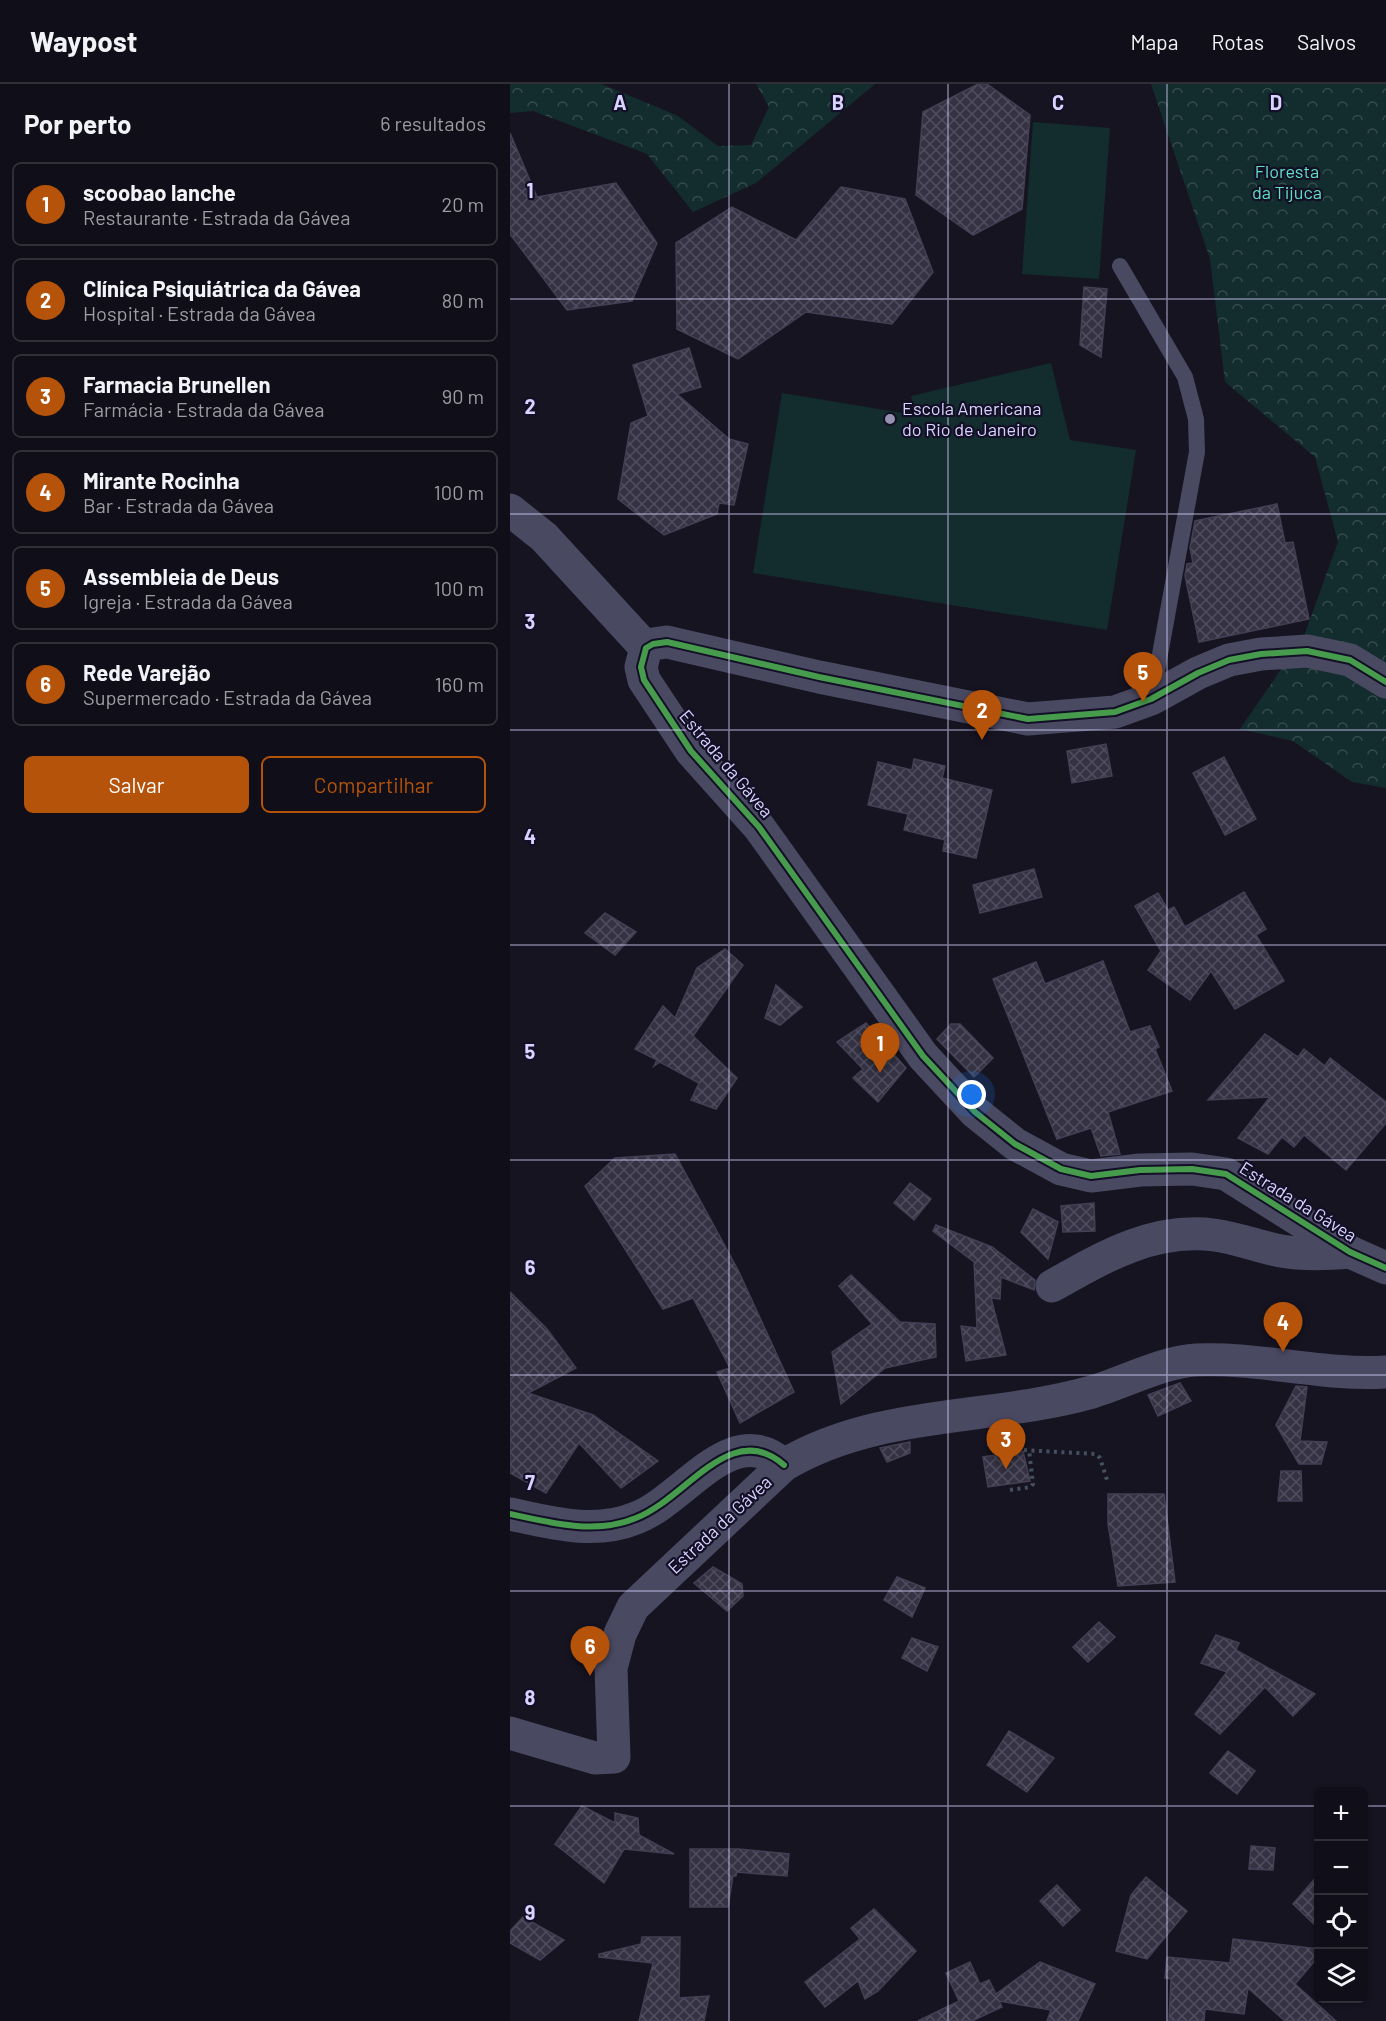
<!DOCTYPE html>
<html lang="pt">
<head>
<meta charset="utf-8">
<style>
  body { margin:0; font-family:Barlow,sans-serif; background:#191822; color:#f1f3f6 }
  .controls { position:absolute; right:18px; bottom:18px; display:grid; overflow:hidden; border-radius:9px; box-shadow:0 2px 4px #0004 }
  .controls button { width:54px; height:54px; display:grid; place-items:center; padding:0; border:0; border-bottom:2px solid #302f38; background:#100f19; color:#f1f3f6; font:30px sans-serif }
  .you { position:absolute; left:462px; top:1011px; width:21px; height:21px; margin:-15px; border:4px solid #fff; border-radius:50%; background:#1a73e8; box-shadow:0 0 0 9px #1a73e833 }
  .badge { display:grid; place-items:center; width:39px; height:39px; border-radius:50%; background:#b45309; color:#fff; font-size:20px; font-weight:700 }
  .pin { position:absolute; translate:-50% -50px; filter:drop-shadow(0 2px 3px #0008) }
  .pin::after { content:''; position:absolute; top:32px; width:21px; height:18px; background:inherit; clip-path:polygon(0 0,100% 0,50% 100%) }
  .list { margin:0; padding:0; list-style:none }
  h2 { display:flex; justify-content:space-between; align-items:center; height:78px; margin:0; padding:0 24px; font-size:26px }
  h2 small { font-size:20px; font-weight:400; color:#9c9ca2 }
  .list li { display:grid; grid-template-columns:39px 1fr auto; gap:18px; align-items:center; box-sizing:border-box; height:84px; margin:0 12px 12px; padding:0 12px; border:2px solid #302f38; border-radius:9px }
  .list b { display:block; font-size:22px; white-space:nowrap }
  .list p { margin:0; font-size:20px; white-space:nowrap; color:#9c9ca2 }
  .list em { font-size:20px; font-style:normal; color:#9c9ca2 }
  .actions { display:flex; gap:12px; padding:18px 24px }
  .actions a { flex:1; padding:14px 0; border:2px solid #b45309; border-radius:9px; text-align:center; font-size:21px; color:#b45309 }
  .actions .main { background:#b45309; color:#fff }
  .icon { flex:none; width:33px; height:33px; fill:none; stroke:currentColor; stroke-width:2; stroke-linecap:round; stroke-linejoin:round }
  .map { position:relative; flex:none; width:876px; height:1937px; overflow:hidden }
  header { display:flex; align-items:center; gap:36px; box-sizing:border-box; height:84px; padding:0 30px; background:#100f19; border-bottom:2px solid #302f38 }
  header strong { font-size:28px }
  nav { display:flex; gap:33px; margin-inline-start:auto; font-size:21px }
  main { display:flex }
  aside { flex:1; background:#100f19 }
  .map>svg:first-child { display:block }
  .forest { fill:url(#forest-crowns) }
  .garden { fill:#132c2d }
  .building { fill:url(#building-cross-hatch); stroke:#433f54; stroke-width:1.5 }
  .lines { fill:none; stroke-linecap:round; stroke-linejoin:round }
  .path { stroke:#44505f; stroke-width:4; stroke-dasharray:3 4.5; stroke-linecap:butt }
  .service { stroke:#4a4962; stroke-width:16 }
  .minor { stroke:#4a4962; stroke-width:33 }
  .tertiary { stroke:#4a4962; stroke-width:33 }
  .cycleway-casing { stroke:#130f26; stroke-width:10 }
  .cycleway { stroke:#469c4c; stroke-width:6 }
  .grid { fill:none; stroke:#d9d4ff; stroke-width:1.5; stroke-opacity:0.55 }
  .poi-dot { fill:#9591b1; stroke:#130f26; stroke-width:2 }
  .labels { text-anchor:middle; stroke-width:4.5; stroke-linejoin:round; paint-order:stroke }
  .park-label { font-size:18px; fill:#5fe0c0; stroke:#130f26 }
  .poi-label { font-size:18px; fill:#d9d4ff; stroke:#130f26; text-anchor:start }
  .street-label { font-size:18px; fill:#d9d4ff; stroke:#130f26 }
  .grid-label { font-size:20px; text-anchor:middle; font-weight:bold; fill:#d9d4ff; stroke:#130f26; stroke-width:4.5; stroke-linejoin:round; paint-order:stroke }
</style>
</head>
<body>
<header>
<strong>Waypost</strong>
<nav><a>Mapa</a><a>Rotas</a><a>Salvos</a></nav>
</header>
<main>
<aside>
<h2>Por perto<small>6 resultados</small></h2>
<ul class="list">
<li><span class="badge">1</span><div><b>scoobao lanche</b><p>Restaurante · Estrada da Gávea</p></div><em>20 m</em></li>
<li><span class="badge">2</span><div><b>Clínica Psiquiátrica da Gávea</b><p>Hospital · Estrada da Gávea</p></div><em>80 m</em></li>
<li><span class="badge">3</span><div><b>Farmacia Brunellen</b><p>Farmácia · Estrada da Gávea</p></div><em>90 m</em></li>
<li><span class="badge">4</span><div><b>Mirante Rocinha</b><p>Bar · Estrada da Gávea</p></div><em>100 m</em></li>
<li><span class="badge">5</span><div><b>Assembleia de Deus</b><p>Igreja · Estrada da Gávea</p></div><em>100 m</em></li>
<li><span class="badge">6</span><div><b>Rede Varejão</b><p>Supermercado · Estrada da Gávea</p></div><em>160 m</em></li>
</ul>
<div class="actions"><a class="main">Salvar</a><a>Compartilhar</a></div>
</aside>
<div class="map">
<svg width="876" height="1937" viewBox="0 0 876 1937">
  <defs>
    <pattern id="forest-crowns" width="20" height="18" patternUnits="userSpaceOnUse" patternTransform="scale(1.5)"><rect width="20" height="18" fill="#132c2d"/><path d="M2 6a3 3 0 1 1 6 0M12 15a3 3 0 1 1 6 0" fill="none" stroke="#354a4c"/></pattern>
    <pattern id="building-cross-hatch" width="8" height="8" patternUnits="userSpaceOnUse" patternTransform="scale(1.5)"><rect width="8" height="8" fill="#343243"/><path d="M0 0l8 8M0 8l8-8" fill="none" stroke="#514f5f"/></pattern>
  </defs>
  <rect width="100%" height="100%" fill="#161421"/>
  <!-- forest -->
  <g class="forest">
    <polygon points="0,0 92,0 168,32 208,62 241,61 259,23 246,0 365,0 246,99 183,128 137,70 23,27 0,29"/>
    <polygon points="641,0 876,0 876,704 842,698 783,657 730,645 794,552 828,458 805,373 715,298 700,175"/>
  </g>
  <!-- garden -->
  <g class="garden">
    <polygon points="523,38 600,44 589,195 512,190"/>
    <polygon points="541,279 560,356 626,366 597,546 243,489 272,309 405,331 401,312"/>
  </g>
  <!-- building -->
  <g class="building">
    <polygon points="468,0 477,0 520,31 512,125 463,151 406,111 413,28"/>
    <polygon points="0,49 27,113 106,99 147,159 122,217 57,226 0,150"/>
    <polygon points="331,103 395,115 423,188 382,240 296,228 228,275 167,245 166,159 222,123 286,156"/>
    <polygon points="574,203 597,205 591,273 570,261"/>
    <polygon points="179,264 191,303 167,310 219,355 238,360 224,421 209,419 207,430 154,451 108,415 121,339 138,332 123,281"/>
    <polygon points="767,420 775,459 783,458 799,535 689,558 675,492 677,480 683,479 680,464 685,437"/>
    <polygon points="596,660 602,692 562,699 557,667"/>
    <polygon points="714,673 746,735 715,751 683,689"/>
    <polygon points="404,675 435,682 432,694 482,706 466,774 433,767 435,756 394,746 398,730 358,721 368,678 402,686"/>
    <polygon points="524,785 532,813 470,829 463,801"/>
    <polygon points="734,808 756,845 746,851 774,897 725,925 701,887 680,916 638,886 651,867 625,822 648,809 658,826 664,823 675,843"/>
    <polygon points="95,829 126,848 105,871 75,849"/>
    <polygon points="215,865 233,881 183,952 227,994 206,1025 181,1016 189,999 150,978 144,982 147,976 125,965 153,922 165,934 187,884"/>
    <polygon points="593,877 620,948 640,942 649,963 645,965 662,1007 598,1028 610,1070 591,1072 581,1044 547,1055 483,895 526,878 535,900"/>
    <polygon points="266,901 292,923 270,941 255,934"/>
    <polygon points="356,939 396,984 368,1018 343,994 353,985 327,958"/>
    <polygon points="441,940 450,940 483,974 464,993 427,955"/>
    <polygon points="755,950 788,973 794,965 815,982 820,974 876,1018 876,1039 836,1086 794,1051 784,1063 772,1053 758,1070 728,1054 760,1013 698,1016"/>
    <polygon points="165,1070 228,1186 284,1308 230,1339 207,1288 220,1284 183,1214 153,1225 75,1102 105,1074"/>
    <polygon points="400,1099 421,1115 404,1136 384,1119"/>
    <polygon points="584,1119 585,1147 553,1148 551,1122"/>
    <polygon points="523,1125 548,1138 538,1175 511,1148"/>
    <polygon points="426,1141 482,1163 525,1196 524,1206 491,1193 490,1215 481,1214 496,1271 456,1277 451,1242 467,1244 464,1178 423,1147"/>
    <polygon points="341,1191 390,1238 425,1240 426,1273 375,1284 331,1320 322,1268 362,1240 329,1202"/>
    <polygon points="0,1208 37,1245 66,1284 18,1309 83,1331 148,1377 111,1404 69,1359 36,1409 0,1389"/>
    <polygon points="670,1299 681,1317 648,1332 638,1311"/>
    <polygon points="786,1302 797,1303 790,1357 817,1358 811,1380 789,1380 766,1341"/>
    <polygon points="400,1358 400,1369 377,1378 370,1364"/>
    <polygon points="513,1367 520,1397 478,1403 473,1373"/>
    <polygon points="771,1387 791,1387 792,1417 768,1417"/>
    <polygon points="598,1410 654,1410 665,1498 608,1502 598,1440"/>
    <polygon points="203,1483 232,1500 233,1512 217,1527 184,1499"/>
    <polygon points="387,1493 415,1504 402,1533 374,1516"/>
    <polygon points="589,1538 605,1553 578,1578 563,1563"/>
    <polygon points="706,1551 729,1559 726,1566 805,1610 783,1632 755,1603 710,1650 685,1630 717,1588 691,1579"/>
    <polygon points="402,1554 428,1563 417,1587 392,1574"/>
    <polygon points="499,1647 544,1674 517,1708 477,1681"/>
    <polygon points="718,1667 745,1687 727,1710 700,1689"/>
    <polygon points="72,1722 105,1739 105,1729 128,1734 129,1751 164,1770 114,1765 94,1799 45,1760"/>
    <polygon points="741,1762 765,1764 763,1786 739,1785"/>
    <polygon points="180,1765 229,1765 279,1770 277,1792 227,1788 226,1792 223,1792 218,1823 180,1823"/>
    <polygon points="808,1791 808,1844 783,1820"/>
    <polygon points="636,1793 677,1827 637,1875 606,1867 621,1811"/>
    <polygon points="547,1801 570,1826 553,1842 530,1817"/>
    <polygon points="364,1825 406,1867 368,1907 355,1915 348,1897 315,1923 295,1898 350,1855 341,1844"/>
    <polygon points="13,1833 54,1856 30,1876 0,1859 0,1847"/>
    <polygon points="132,1853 170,1853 169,1914 199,1912 194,1937 129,1937 143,1879 89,1873 89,1870 131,1860"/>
    <polygon points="723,1855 808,1865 808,1873 785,1900 826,1937 775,1937 738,1904 734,1930 695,1925 694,1937 659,1937 661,1895 655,1894 657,1873 720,1879"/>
    <polygon points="460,1878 470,1900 479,1896 486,1910 530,1878 585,1900 568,1937 537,1937 541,1926 489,1917 492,1923 462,1937 408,1937 449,1917 436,1889"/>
  </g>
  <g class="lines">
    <!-- path -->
    <g class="path">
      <polyline points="477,1360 512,1366 586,1370 590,1374 598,1399"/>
      <polyline points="500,1406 521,1403 523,1400 519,1366"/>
    </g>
    <!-- service -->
    <polyline class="service" points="610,182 675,293 686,335 687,368 642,614"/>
    <!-- minor -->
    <g class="minor">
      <polyline points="0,426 34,453 136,564"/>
      <path d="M542,1202C593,1173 644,1143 704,1151C727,1154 749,1163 771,1167C793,1171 817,1170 840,1168"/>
      <path d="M0,1430C42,1439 85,1451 126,1434C176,1415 221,1334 274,1381"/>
    </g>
    <!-- tertiary -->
    <g class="tertiary">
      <polyline points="876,598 840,576 797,567 751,570 719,576 688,589 641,615 605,628 518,635 309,593 157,558 143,560 136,564 131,583 134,596 181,667 249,743 413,972 465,1028 505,1060 551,1085 581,1092 630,1086 682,1085 716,1090 840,1168 876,1184"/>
      <path d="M0,1649L85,1674L104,1673L101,1584L110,1550L123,1523L274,1381C368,1325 479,1337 582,1308C612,1299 656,1277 686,1276C750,1273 812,1292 876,1288"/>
    </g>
    <!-- cycleway casing -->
    <g class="cycleway-casing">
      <g id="cycleway">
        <polyline points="876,598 840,576 797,567 751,570 719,576 688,589 641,615 605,628 518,635 309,593 157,558 143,560 136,564 131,583 134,596 181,667 249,743 413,972 465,1028 505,1060 551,1085 581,1092 630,1086 682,1085 716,1090 840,1168 876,1184"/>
        <path d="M0,1430C42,1439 85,1451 126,1434C176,1415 221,1334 274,1381"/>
      </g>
    </g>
    <!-- cycleway -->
    <use href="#cycleway" class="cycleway"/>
  </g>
  <!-- grid -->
  <path class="grid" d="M219,0V1937M438,0V1937M657,0V1937M0,215H876M0,430H876M0,646H876M0,861H876M0,1076H876M0,1291H876M0,1507H876M0,1722H808M854,1722H876"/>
  <!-- markers -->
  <circle class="poi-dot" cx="380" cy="335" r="6"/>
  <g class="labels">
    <!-- park labels -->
    <g class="park-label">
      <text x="777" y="94">Floresta<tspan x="777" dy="21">da Tijuca</tspan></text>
    </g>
    <!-- poi labels -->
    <g class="poi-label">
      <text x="392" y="331">Escola Americana<tspan x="392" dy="21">do Rio de Janeiro</tspan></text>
    </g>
    <!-- street labels -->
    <g class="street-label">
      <text transform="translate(216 680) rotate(50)" y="6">Estrada da Gávea</text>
      <text transform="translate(788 1118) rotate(32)" y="6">Estrada da Gávea</text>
      <text transform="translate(210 1441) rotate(-43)" y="6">Estrada da Gávea</text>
    </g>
  </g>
  <g class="grid-label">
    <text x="110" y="26">A</text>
    <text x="328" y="26">B</text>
    <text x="548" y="26">C</text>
    <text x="766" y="26">D</text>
    <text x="20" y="114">1</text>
    <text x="20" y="330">2</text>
    <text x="20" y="545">3</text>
    <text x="20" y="760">4</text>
    <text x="20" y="975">5</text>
    <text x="20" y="1191">6</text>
    <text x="20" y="1406">7</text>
    <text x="20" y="1621">8</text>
    <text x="20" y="1836">9</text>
  </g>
</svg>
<div class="controls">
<button>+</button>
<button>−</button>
<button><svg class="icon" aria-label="locate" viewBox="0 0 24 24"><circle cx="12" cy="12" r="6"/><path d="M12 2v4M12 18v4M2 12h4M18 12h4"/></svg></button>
<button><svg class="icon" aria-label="layers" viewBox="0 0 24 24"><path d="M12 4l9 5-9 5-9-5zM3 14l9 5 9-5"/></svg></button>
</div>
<div class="you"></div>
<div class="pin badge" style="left:370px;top:989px">1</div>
<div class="pin badge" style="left:472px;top:656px">2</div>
<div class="pin badge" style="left:496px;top:1385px">3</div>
<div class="pin badge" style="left:773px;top:1268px">4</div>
<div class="pin badge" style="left:633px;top:618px">5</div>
<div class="pin badge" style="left:80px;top:1592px">6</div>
</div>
</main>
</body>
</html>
